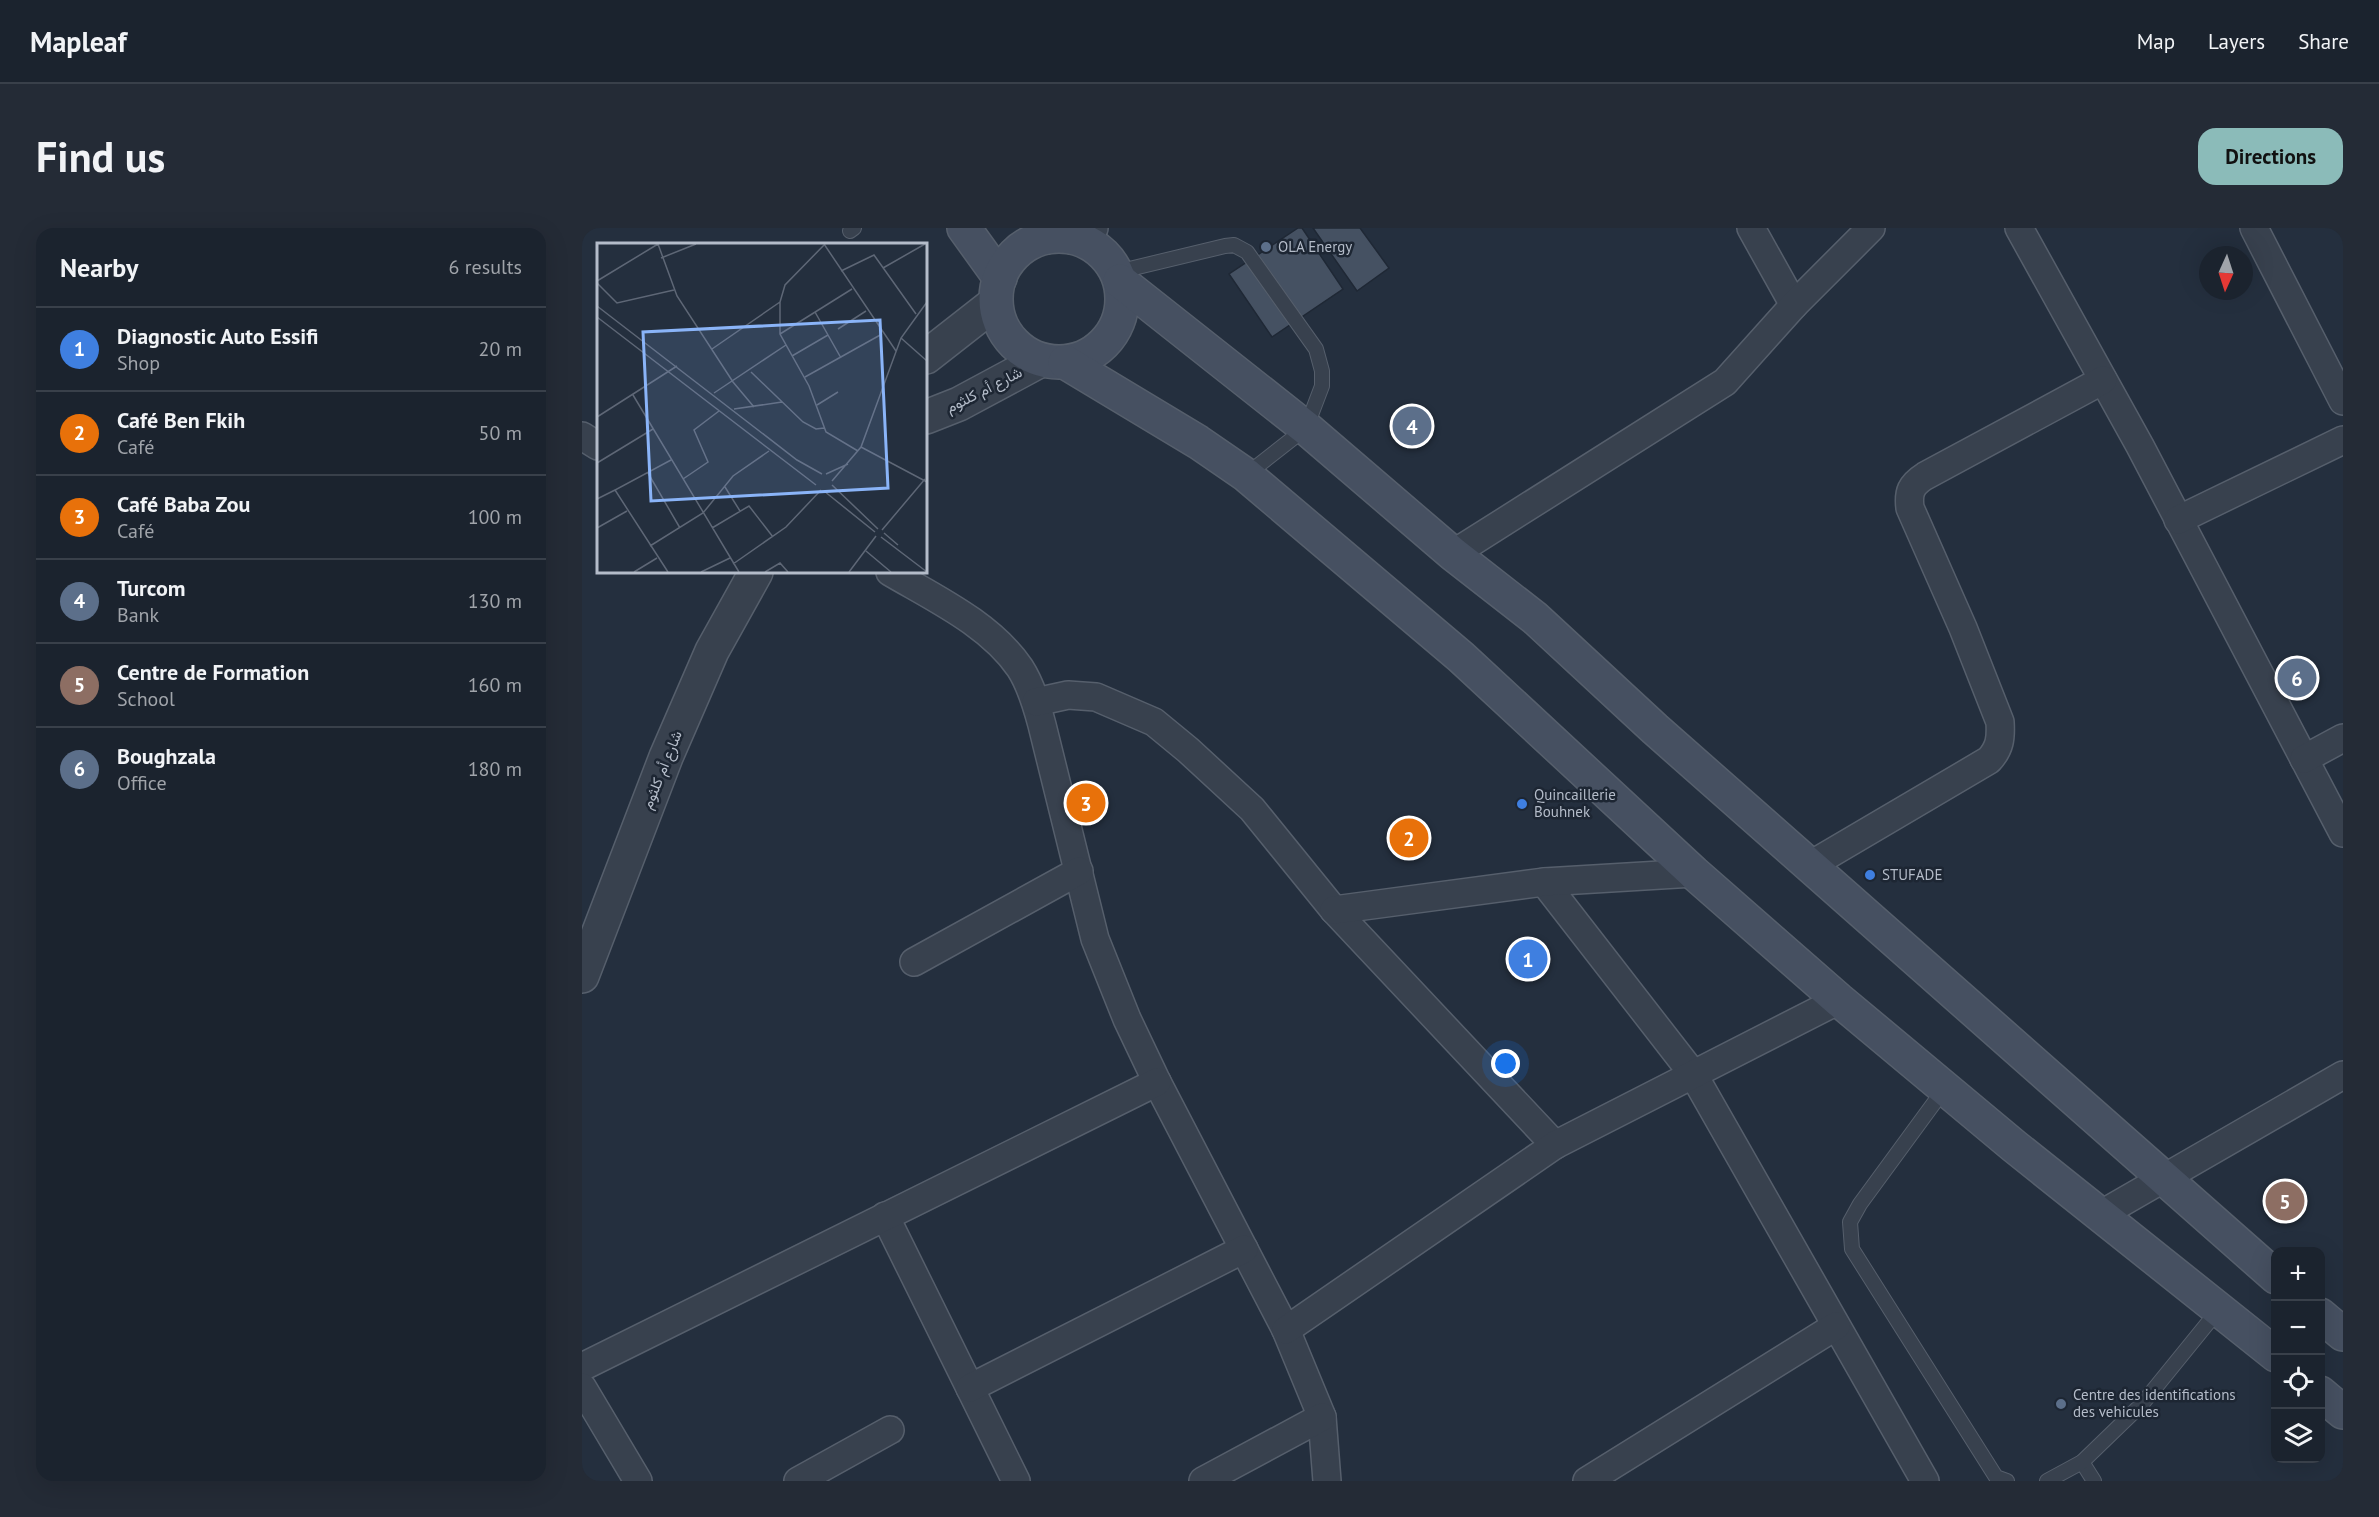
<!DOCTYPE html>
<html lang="en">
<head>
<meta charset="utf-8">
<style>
  body { margin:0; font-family:"PT Sans",Vazirmatn,sans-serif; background:#242b36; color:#f1f3f6 }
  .controls { position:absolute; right:18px; bottom:18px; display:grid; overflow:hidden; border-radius:12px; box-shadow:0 6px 24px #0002 }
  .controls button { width:54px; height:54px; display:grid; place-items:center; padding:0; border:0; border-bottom:2px solid #39404a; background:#1b232e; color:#f1f3f6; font:30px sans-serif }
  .compass { position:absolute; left:1617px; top:18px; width:54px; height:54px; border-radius:50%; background:#1b232e; box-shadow:0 6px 24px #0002; rotate:183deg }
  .you { position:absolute; left:924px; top:836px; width:21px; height:21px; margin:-15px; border:4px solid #fff; border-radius:50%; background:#1a73e8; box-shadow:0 0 0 9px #1a73e833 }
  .badge { display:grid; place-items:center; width:39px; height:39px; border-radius:50%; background:#8bbbb9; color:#fff; font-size:20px; font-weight:700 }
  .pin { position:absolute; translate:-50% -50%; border:3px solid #fff; box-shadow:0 2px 6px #0006 }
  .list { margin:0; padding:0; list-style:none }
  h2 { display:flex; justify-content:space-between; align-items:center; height:78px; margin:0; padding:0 24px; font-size:26px }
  h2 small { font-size:20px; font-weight:400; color:#a0a4aa }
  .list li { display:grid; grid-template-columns:39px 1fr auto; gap:18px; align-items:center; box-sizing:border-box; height:84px; padding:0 24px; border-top:2px solid #39404a }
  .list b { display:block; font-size:22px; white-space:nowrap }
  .list p { margin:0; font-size:20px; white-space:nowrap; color:#a0a4aa }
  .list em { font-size:20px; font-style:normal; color:#a0a4aa }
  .icon { flex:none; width:33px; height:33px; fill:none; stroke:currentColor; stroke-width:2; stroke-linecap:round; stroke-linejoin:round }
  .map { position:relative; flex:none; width:1761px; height:1253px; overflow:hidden; border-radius:18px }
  header { display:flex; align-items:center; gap:36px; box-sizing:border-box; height:84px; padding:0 30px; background:#1b232e; border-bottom:2px solid #39404a }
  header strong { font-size:28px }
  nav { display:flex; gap:33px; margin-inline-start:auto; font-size:21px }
  .intro { display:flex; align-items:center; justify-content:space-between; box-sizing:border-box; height:144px; padding:0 36px }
  h1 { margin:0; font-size:42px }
  .button { padding:15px 27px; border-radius:18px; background:#8bbbb9; color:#111; font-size:21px; font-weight:700 }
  main { display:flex; gap:36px; padding:0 36px }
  aside { flex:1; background:#1b232e; border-radius:18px; box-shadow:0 6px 24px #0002 }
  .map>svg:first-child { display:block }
  .building { fill:#455162; stroke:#1f2835; stroke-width:1.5 }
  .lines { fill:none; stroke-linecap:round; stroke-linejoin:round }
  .service-casing { stroke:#565f6c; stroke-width:16 }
  .minor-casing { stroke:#565f6c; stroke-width:30 }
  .tertiary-casing { stroke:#565f6c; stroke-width:36 }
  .secondary-casing { stroke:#565f6c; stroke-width:36 }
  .service { stroke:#38414e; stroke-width:14 }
  .minor { stroke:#38414e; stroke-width:27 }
  .tertiary { stroke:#38414e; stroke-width:33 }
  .secondary { stroke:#465061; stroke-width:33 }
  .service-dot { fill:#5c6f8a; stroke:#1d2633; stroke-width:2 }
  .shop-dot { fill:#3f7fe0; stroke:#1d2633; stroke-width:2 }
  .labels { text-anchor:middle; stroke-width:5; stroke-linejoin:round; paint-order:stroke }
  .poi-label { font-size:15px; fill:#b4bcc9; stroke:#1d2633; text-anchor:start }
  .street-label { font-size:15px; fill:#b4bcc9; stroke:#1d2633 }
  .inset-road { fill:none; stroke:#5e6776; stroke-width:1.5 }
  .view { fill:#8ab4f8; fill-opacity:0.15; stroke:#8ab4f8; stroke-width:3 }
  .inset-edge { fill:none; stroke:#b4bcc9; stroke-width:3 }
</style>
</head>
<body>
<header>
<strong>Mapleaf</strong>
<nav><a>Map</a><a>Layers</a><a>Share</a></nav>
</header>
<div class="intro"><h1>Find us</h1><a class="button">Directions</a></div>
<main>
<aside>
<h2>Nearby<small>6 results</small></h2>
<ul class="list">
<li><span class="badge" style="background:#3f7fe0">1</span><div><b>Diagnostic Auto Essifi</b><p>Shop</p></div><em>20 m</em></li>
<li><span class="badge" style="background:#e8710a">2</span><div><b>Café Ben Fkih</b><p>Café</p></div><em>50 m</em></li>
<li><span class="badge" style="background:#e8710a">3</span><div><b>Café Baba Zou</b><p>Café</p></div><em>100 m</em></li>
<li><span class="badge" style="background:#5c6f8a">4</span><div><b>Turcom</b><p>Bank</p></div><em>130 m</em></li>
<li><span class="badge" style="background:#8d6e63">5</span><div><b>Centre de Formation</b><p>School</p></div><em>160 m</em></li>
<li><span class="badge" style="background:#5c6f8a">6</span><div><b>Boughzala</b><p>Office</p></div><em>180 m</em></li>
</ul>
</aside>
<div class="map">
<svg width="1761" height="1253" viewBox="0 0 1761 1253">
  <rect width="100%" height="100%" fill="#242f3e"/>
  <!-- building -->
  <g class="building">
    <polygon points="716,0 720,0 761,61 690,109 647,46"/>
    <polygon points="731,0 778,0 807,40 775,63"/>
  </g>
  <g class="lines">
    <!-- service casing -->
    <g class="service-casing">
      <g id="service">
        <polyline points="268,3 272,0"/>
        <polyline points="535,44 643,18 652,17 665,24 734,121 740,143 740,158 724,200 664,247"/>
        <polyline points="1363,860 1278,976 1268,994 1270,1021 1414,1249 1425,1253"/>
        <polyline points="1500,1234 1512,1253"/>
        <polyline points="1465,1253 1500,1234 1560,1176 1638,1080"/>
      </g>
    </g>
    <!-- minor casing -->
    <g class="minor-casing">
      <g id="minor">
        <polyline points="1169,0 1212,77"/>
        <polyline points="1437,0 1558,218 1761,605"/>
        <polyline points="1672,0 1761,173"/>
        <polyline points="500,12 512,0"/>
        <polyline points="0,208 16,218"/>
        <polyline points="1596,292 1761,212"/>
        <polyline points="871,326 1143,154 1212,77 1289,0"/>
        <path d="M308,344C352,370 408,396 438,440C449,457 455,478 460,497L513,711L545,791L575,854L704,1102L740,1189L745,1253"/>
        <polyline points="454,474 486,467 514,469 572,494 606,522 670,581 752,682 973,917"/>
        <polyline points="1722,531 1761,510"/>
        <path d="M1227,638L1407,532C1418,520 1419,510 1418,494L1381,400L1328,280C1326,264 1329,257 1343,248L1521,152"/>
        <polyline points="962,654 1111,846 1343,1253"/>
        <polyline points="752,682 962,654 1112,645"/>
        <polyline points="332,734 497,643"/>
        <polyline points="1518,987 1761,847"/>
        <polyline points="303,988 434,1253"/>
        <polyline points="704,1102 973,917 1257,772"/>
        <polyline points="0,1139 575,854"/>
        <polyline points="0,1159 56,1253"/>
        <polyline points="388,1160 662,1021"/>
        <polyline points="216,1253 308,1202"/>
        <polyline points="621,1253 740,1189"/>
        <polyline points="1005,1253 1254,1098"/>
      </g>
    </g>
    <!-- tertiary casing -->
    <g class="tertiary-casing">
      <g id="tertiary">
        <polyline points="344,129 413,75"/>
        <polyline points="344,189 377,176 459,132"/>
        <polyline points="0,748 84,529 130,423 174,344"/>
      </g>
    </g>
    <!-- secondary casing -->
    <g class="secondary-casing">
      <g id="secondary">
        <polyline points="382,0 418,50"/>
        <circle cx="477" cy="71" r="63"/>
        <polyline points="538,53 724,200 871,326 953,390 1073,501 1694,1049"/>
        <polyline points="483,134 616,214 664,247 879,429 1112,645 1257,772 1432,918 1694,1127"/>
        <polyline points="1738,1087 1761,1106"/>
        <polyline points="1738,1165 1761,1184"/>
      </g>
    </g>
    <!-- service -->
    <use href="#service" class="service"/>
    <!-- minor -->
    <use href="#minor" class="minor"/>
    <!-- tertiary -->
    <use href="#tertiary" class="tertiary"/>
    <!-- secondary -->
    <use href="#secondary" class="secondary"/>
  </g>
  <!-- markers -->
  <g class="service-dot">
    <circle cx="684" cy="19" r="6"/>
    <circle cx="1479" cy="1176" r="6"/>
  </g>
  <g class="shop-dot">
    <circle cx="940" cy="576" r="6"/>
    <circle cx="1288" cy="647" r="6"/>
  </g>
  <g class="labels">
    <!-- poi labels -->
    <g class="poi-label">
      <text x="696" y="24">OLA Energy</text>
      <text x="952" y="572">Quincaillerie<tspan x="952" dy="17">Bouhnek</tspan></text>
      <text x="1300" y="652">STUFADE</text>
      <text x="1491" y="1172">Centre des identifications<tspan x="1491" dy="17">des vehicules</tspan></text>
    </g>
    <!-- street labels -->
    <g class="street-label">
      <text transform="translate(402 162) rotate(-27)" y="5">شارع أم كلثوم</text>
      <text transform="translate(80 542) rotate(-68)" y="5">شارع أم كلثوم</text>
    </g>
  </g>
  <!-- overview -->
  <g transform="translate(15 15)">
    <rect width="330" height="330" fill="#242f3e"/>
    <path class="inset-road" d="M61,1L80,53L136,139L157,164M227,1L299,108M228,1L188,42L183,59V91L212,143L229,189L261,208M64,15L99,1M286,25L328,1M244,28L277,12L319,71M0,38L61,1M0,40L20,60L77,47M0,63L200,217L225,231M218,69L244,115M0,74L219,242M241,86L269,68M183,91L255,46M304,95L330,118M115,106L183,59M195,113L231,92M154,129L206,179L219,186L227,185M208,134L285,91M117,150L189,102M36,152L142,329M220,162L241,149M137,166L185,159M0,174L80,123M264,204L330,239M0,220L56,186M51,230L83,285M229,231L251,221M86,236L111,219L97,187L122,168M235,238L264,204L304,95L330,59M235,242L281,286M128,244L143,268M227,248L278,289M0,256L18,247M0,285L30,268M115,285L152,263L176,294M285,287L328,236M287,290L301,302M284,294L330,329M53,303L106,270L136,233L172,208M269,308L294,329M136,321L189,284L224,247M37,329L60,315M71,329L18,247L74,217M104,329L133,315M168,329L183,320L191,329M252,329L279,293"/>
    <path class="view" d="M283,77L291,245L54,258L46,89Z"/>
    <rect width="330" height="330" class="inset-edge"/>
  </g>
</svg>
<div class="controls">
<button>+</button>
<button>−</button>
<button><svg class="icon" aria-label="locate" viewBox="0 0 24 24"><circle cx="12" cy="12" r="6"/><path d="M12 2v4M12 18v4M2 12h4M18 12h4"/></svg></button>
<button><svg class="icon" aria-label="layers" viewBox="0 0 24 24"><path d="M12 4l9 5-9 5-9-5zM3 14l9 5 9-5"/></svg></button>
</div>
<svg class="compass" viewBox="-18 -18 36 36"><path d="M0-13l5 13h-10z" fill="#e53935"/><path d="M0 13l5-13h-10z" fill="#a0a4aa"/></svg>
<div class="you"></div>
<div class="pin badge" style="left:946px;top:731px;background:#3f7fe0">1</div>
<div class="pin badge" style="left:827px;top:610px;background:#e8710a">2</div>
<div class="pin badge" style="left:504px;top:575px;background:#e8710a">3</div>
<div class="pin badge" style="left:830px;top:198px;background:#5c6f8a">4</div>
<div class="pin badge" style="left:1703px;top:973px;background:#8d6e63">5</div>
<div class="pin badge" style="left:1715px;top:450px;background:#5c6f8a">6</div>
</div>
</main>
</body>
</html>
